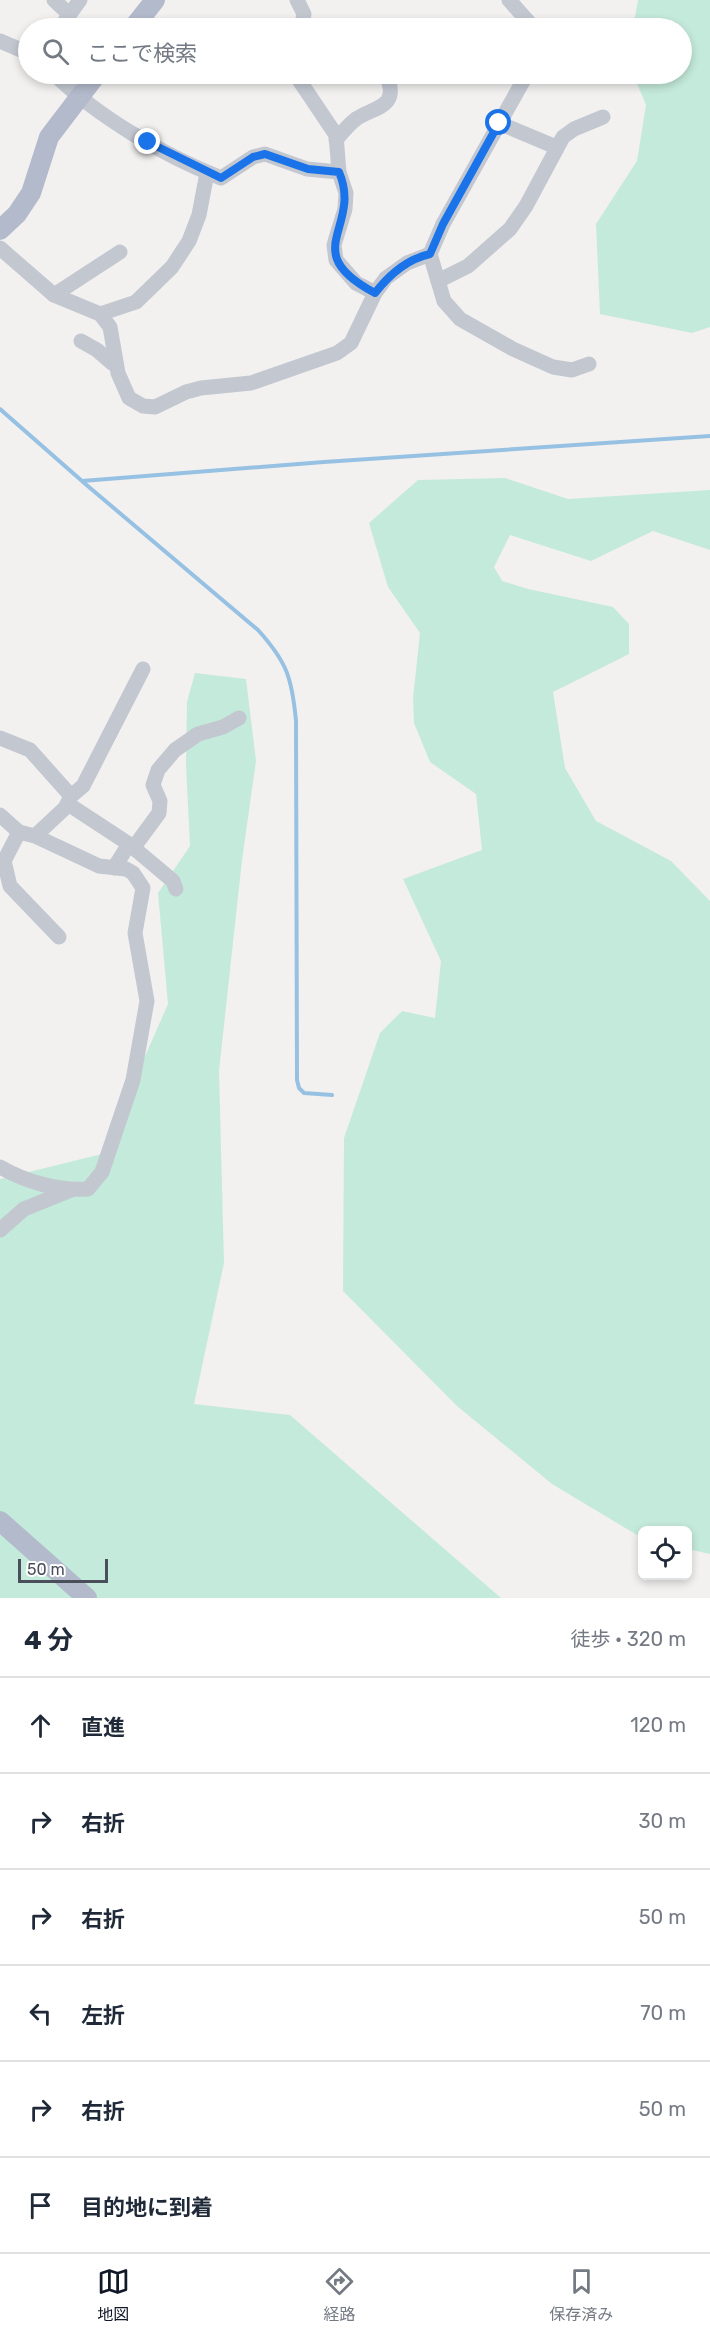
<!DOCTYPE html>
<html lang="ja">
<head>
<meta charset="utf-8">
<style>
  body { margin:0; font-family:Rubik,"Noto Sans JP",sans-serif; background:#f2f2f3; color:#1f2937 }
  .controls { position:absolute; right:18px; bottom:18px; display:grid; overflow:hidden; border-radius:9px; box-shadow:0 3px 9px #0003 }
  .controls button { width:54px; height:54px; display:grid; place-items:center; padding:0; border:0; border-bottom:2px solid #e0e1e3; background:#fff; color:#1f2937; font:30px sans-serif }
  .scale { position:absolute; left:18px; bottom:15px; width:90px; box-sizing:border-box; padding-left:6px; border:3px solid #4a4f5b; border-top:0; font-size:16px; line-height:21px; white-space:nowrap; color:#4a4f5b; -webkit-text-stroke:4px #fff; paint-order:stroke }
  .stop { position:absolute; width:18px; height:18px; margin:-14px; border:4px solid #1a73e8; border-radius:50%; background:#fff }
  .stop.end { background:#1a73e8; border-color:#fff; box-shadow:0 2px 6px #0008 }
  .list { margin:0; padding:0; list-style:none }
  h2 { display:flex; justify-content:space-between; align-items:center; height:78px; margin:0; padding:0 24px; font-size:26px }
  h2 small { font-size:20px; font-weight:400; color:#747a83 }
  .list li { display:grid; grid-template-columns:39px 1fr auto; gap:18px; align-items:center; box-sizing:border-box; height:96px; padding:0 24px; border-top:2px solid #e0e1e3 }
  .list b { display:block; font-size:22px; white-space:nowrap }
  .list em { font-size:20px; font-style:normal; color:#747a83 }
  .icon { flex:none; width:33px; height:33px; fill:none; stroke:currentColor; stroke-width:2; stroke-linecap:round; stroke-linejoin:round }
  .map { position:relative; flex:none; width:710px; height:1598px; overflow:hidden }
  .search { position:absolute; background:#fff; box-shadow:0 3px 9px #0003; left:18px; right:18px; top:18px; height:66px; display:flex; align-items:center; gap:15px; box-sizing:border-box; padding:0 21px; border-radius:33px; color:#747a83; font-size:22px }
  .sheet { height:654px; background:#fff }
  nav { display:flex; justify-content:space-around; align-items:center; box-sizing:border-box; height:84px; border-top:2px solid #e0e1e3; background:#fff; font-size:16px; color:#747a83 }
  nav a { display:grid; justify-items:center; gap:3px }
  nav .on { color:#111827 }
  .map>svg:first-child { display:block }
  .green { fill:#c4eadb }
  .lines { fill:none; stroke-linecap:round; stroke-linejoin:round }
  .stream { stroke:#97c1e2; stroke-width:4 }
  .minor { stroke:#c3c7d0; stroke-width:15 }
  .major { stroke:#b3bacb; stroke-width:20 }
  .route { stroke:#1a73e8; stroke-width:8 }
</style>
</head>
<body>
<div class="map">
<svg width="710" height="1598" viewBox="0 0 710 1598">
  <rect width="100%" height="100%" fill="#f2f1f0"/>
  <!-- green -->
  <g class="green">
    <polygon points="638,0 710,0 710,327 692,333 600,314 596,224 637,161 646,105 633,74 682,74 682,28 633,28"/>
    <polygon points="505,478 568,499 710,490 710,550 653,531 591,561 510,535 494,567 502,581 528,589 613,607 629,624 629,654 553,692 565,768 596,821 671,861 710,901 710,1554 688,1549 688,1530 642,1530 642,1538 552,1484 457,1406 343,1291 344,1138 380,1033 402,1011 435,1018 441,961 403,879 482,850 476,794 430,762 414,723 413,698 420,633 388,587 369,523 418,480"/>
    <polygon points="195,673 246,679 256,761 242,860 219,1071 224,1263 194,1404 290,1415 501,1598 0,1598 0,1179 102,1154 168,1004 158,893 190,846 186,765 187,702"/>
  </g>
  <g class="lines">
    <!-- stream -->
    <g class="stream">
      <polyline points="0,409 82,481 324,462 710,436"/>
      <path d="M83,482L258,630C287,662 292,678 296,721L297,1080L299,1088L304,1093L332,1095"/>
    </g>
    <!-- minor -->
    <g class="minor">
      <polyline points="54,0 69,14"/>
      <polyline points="297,0 304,14 301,28"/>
      <polyline points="509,0 534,28"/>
      <polyline points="60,28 80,0"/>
      <polyline points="0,41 28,53"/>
      <path d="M54,74C98,117 163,155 221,178L253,157L265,154L307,169L339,172"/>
      <polyline points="295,74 336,135 339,172 346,193 345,209 334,245 336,260 356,283 375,293"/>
      <polyline points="527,74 443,224 430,254 444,301 460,319 513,349 553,367 572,370 589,364"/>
      <polyline points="499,123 556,147"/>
      <path d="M336,140C342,133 348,125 356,119C373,107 400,108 387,77"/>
      <polyline points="0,248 54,295 100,314 110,327 118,373 129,398 143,406 155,407 186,392 201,388 251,383 337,353 351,343 375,293 386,278 407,263 430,254"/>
      <polyline points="438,281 468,266 510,229 526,206 563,137 574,129 603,117"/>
      <polyline points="54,295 120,252"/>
      <polyline points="100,314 136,302 172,267 189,241 199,215 207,173"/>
      <polyline points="81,341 97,350 112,363 116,363"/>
      <polyline points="0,738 30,750 71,796"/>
      <polyline points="68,804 129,844 173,881 176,889"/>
      <path d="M0,815L19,832L35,836L99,866L126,869L133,873L143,888L135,933L147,1001L133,1080L102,1172L88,1189C58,1191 26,1182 0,1167"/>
      <polyline points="19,832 4,861 10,886 59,937"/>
      <polyline points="35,836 65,808 71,796 83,786 143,669"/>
      <polyline points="134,847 159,813 160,801 153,785 158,770 175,750 198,734 223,727 239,718"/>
      <polyline points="114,868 129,844"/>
      <polyline points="0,1230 24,1209 71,1190"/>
    </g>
    <!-- major -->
    <g class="major">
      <polyline points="133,28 155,0"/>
      <polyline points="0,230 17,214 31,193 49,137 97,74"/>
      <polyline points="0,1521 87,1598"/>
    </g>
  </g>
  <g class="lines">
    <!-- route -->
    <path class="route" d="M148,142L221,178L253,157L265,154L308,169L339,172C363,228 296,251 375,293C389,275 407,259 430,254L443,224L499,123"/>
  </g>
</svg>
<div class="controls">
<button><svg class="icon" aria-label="locate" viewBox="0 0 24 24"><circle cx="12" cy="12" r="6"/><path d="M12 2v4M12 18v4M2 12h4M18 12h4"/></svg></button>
</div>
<div class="scale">50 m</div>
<div class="stop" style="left:499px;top:123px"></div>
<div class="stop end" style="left:148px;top:142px"></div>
<div class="search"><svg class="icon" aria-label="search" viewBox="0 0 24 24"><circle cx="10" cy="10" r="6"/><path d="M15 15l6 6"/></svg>ここで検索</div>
</div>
<section class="sheet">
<h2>4 分<small>徒歩 · 320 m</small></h2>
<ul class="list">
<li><svg class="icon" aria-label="ahead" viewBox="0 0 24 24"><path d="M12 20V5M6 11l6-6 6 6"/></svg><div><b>直進</b></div><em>120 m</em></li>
<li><svg class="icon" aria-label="right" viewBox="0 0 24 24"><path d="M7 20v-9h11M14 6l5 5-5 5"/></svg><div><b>右折</b></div><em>30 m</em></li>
<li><svg class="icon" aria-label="right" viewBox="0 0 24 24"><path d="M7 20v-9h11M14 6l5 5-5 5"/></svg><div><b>右折</b></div><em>50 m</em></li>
<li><svg class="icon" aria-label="left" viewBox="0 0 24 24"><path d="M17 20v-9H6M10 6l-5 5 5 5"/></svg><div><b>左折</b></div><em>70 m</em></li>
<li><svg class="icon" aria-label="right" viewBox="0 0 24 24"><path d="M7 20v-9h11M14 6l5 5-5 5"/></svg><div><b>右折</b></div><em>50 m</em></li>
<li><svg class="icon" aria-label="arrive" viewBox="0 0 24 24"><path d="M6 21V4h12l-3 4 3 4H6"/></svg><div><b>目的地に到着</b></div></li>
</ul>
</section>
<nav>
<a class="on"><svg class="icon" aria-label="map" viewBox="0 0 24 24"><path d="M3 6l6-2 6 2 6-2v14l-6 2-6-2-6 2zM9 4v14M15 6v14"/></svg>地図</a>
<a><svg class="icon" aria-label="directions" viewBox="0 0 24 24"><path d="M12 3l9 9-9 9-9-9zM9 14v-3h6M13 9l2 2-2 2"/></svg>経路</a>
<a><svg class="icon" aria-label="saved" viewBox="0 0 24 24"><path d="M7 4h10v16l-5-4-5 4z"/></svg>保存済み</a>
</nav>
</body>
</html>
